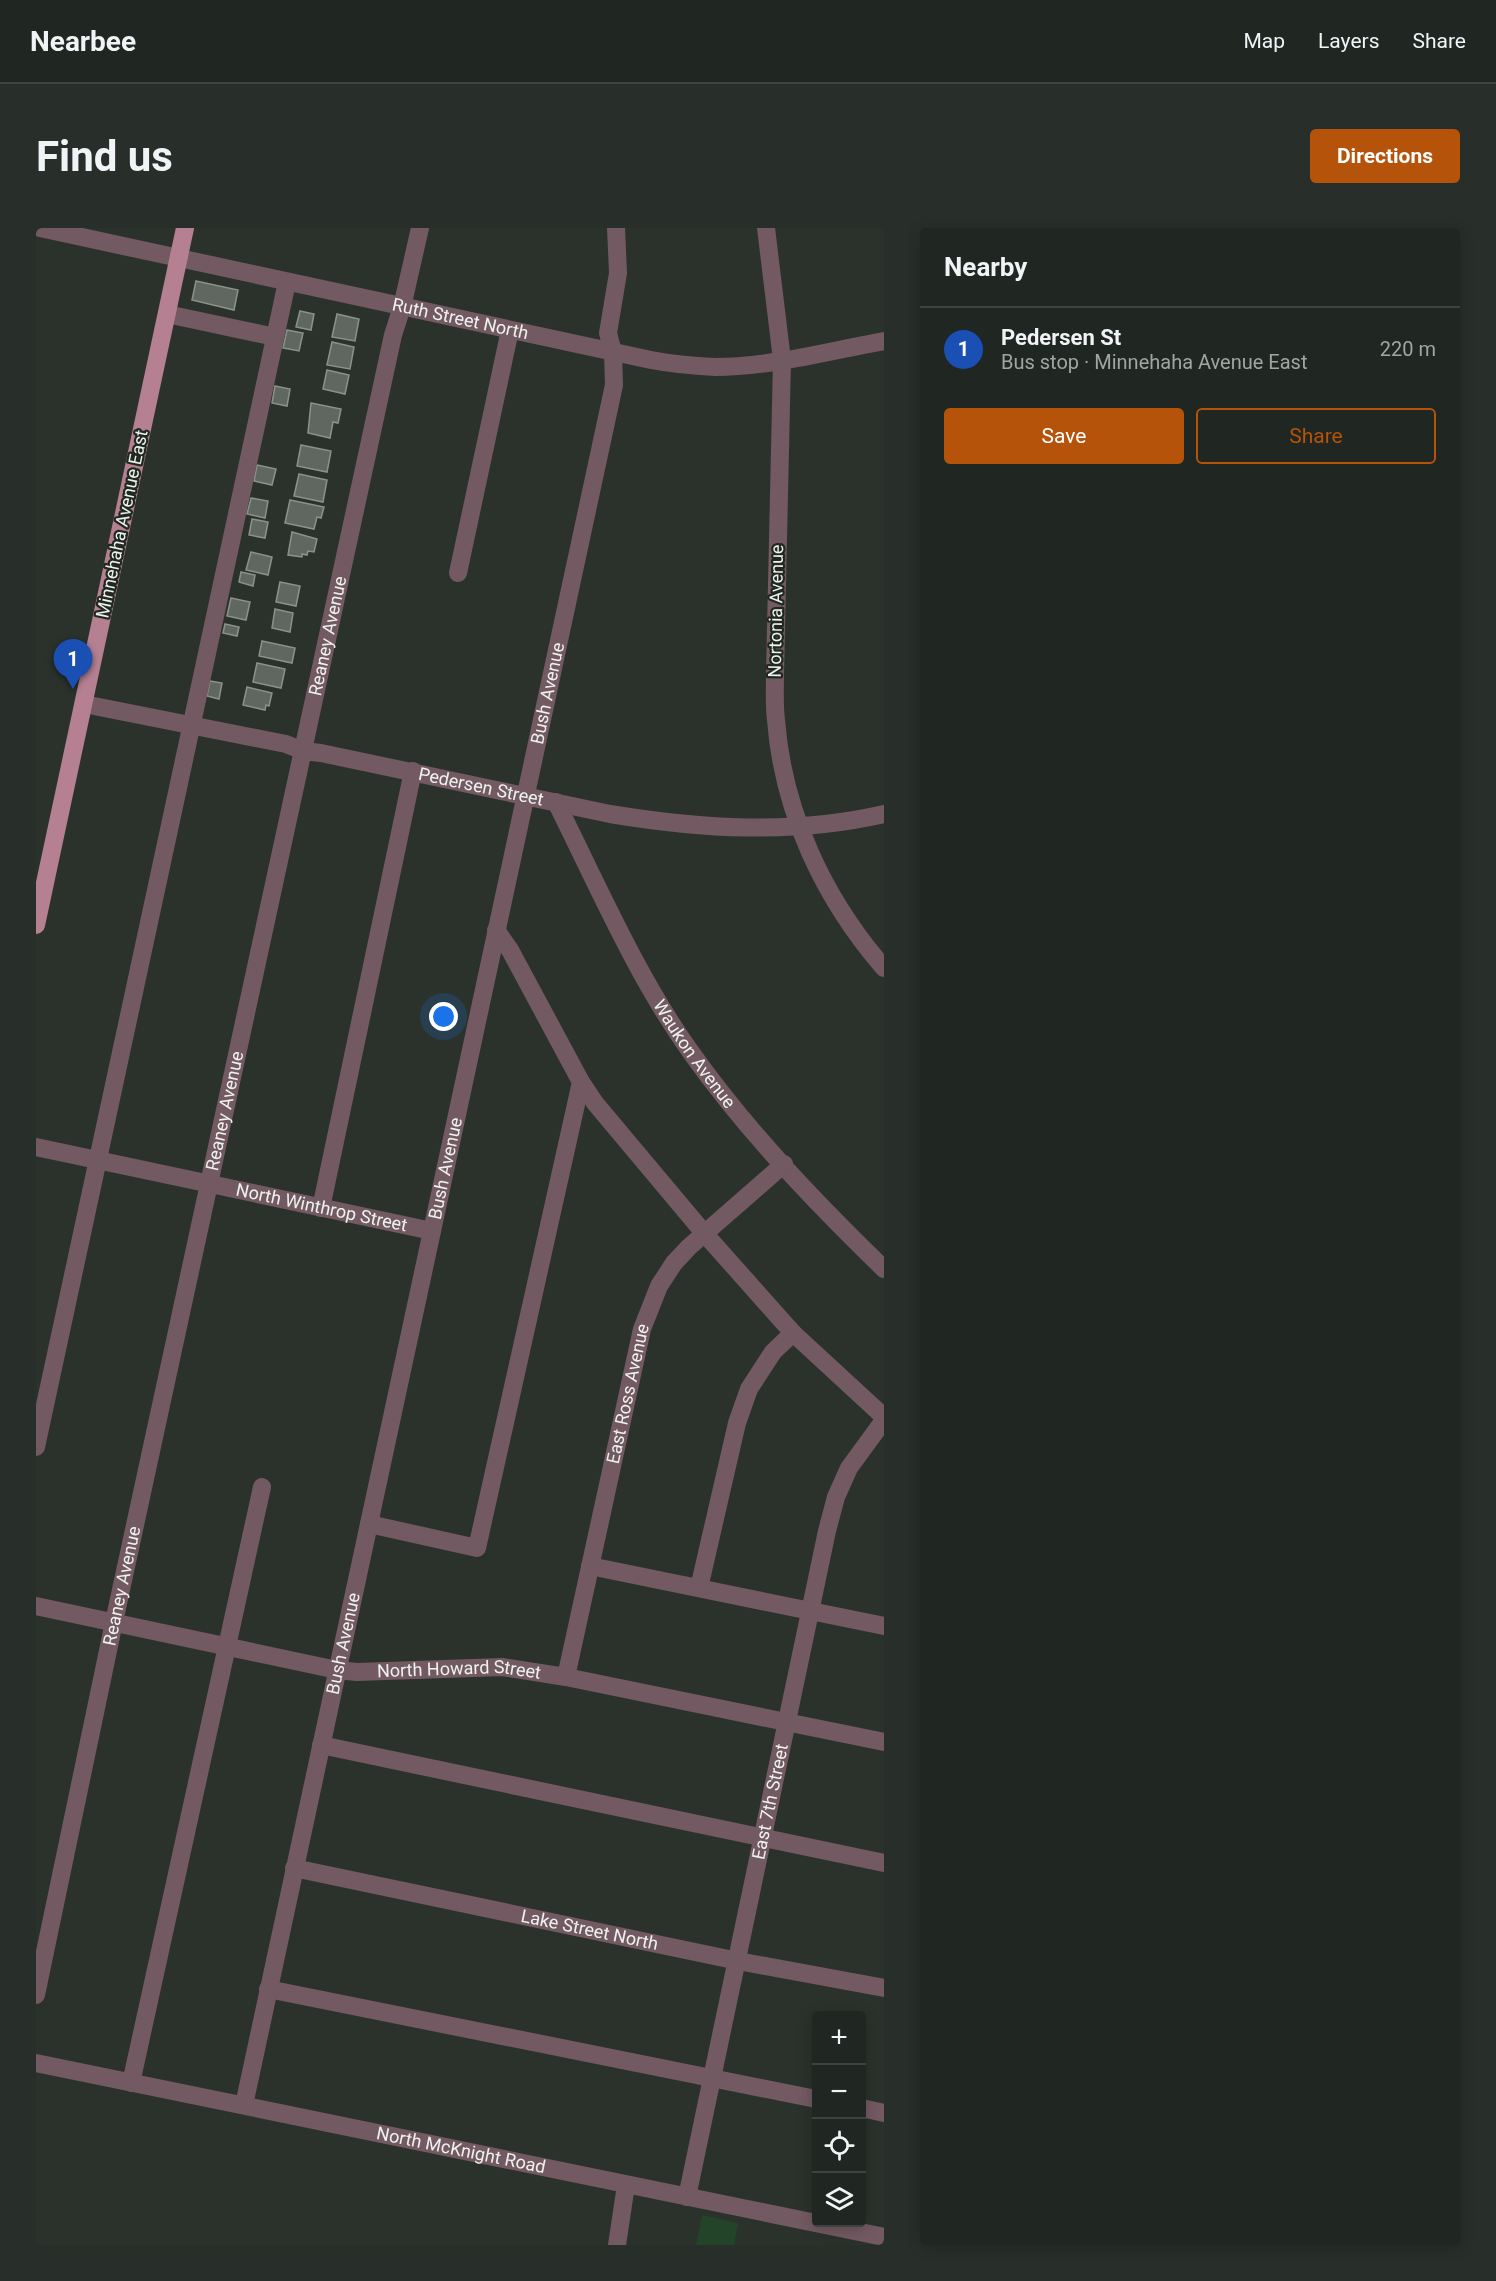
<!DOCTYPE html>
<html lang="en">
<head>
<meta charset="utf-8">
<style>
  body { margin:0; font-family:Roboto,sans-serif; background:#282e2a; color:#f1f3f6 }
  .controls { position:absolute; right:18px; bottom:18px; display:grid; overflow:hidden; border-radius:6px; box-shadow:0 3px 15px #0003 }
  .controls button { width:54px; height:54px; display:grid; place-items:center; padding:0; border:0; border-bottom:2px solid #3d433f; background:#202621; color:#f1f3f6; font:30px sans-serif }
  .you { position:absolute; left:408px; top:789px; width:21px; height:21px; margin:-15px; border:4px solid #fff; border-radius:50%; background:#1a73e8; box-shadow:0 0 0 9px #1a73e833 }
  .badge { display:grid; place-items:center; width:39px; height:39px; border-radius:50%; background:#b45309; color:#fff; font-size:20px; font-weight:700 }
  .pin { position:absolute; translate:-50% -50px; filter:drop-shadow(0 2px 3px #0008) }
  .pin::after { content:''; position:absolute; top:32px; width:21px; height:18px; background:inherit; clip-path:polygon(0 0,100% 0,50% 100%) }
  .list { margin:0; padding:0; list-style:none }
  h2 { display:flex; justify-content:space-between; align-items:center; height:78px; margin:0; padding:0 24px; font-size:26px }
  h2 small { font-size:20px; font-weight:400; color:#a2a5a5 }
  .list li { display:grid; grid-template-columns:39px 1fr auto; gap:18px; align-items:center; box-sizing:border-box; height:84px; padding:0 24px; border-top:2px solid #3d433f }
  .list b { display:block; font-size:22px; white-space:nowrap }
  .list p { margin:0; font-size:20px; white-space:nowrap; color:#a2a5a5 }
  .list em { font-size:20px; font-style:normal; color:#a2a5a5 }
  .actions { display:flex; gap:12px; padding:18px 24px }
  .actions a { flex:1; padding:14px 0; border:2px solid #b45309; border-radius:6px; text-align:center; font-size:21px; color:#b45309 }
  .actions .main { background:#b45309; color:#fff }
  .icon { flex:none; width:33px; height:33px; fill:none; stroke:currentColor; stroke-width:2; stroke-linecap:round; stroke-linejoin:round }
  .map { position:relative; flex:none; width:848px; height:2017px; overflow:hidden; border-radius:6px }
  header { display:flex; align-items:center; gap:36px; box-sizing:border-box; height:84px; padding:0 30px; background:#202621; border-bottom:2px solid #3d433f }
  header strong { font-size:28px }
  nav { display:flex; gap:33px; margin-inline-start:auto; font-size:21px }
  .intro { display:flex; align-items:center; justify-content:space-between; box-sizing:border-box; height:144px; padding:0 36px }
  h1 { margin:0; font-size:42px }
  .button { padding:15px 27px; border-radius:6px; background:#b45309; color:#fff; font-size:21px; font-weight:700 }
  main { display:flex; gap:36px; padding:0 36px }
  aside { flex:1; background:#202621; border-radius:6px; box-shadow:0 3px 15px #0003 }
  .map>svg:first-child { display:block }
  .green { fill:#234428 }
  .building { fill:#5f6760; stroke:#8a938b; stroke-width:1.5 }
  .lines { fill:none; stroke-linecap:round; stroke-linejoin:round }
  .minor { stroke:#735962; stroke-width:18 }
  .major { stroke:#b58192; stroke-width:18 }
  .labels { text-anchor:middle; stroke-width:4.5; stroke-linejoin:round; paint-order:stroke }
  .street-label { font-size:18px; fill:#edf2ee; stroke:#212822 }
</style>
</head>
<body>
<header>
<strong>Nearbee</strong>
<nav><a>Map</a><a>Layers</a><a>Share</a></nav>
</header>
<div class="intro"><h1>Find us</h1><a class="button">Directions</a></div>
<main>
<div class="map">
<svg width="848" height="2017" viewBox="0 0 848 2017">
  <rect width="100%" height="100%" fill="#2b322c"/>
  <!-- green -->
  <polygon class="green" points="666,1987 702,1995 698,2017 660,2017"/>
  <!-- building -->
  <g class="building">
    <polygon points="160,53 202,62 198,82 156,72"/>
    <polygon points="264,83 278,86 275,102 260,99"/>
    <polygon points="301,86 323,91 319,113 296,109"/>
    <polygon points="251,102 267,105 263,123 247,120"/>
    <polygon points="296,114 318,119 314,141 291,137"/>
    <polygon points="291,142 313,147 309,166 287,161"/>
    <polygon points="239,158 254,161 251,178 236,175"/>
    <polygon points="275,175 305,181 302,195 297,194 294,210 272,205"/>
    <polygon points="265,217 295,223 291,244 261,238"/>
    <polygon points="221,237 240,241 236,257 218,253"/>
    <polygon points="263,246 291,252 287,274 258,268"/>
    <polygon points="215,270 232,273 229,290 211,286"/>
    <polygon points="254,272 288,279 285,290 281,289 278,301 249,295"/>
    <polygon points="216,291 232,294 229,310 213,307"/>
    <polygon points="256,304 281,311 278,324 272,323 271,327 266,326 266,329 252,327"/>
    <polygon points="215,324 236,329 232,347 210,342"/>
    <polygon points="205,344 219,347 217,358 203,354"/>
    <polygon points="244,354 264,358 260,378 240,374"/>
    <polygon points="195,370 214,374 210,392 191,388"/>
    <polygon points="239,381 257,385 254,404 236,400"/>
    <polygon points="189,396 203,399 201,408 187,405"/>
    <polygon points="226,413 259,420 256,435 223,428"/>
    <polygon points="221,435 249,441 245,460 217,454"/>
    <polygon points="174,453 186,455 183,471 171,468"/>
    <polygon points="211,459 236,465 233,478 230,477 229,482 207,477"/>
  </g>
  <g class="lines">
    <!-- minor -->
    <g class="minor">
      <path id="s1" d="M4,0L615,132C636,136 658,138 679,139C735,139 793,123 848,113"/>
      <path d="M730,0L746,132L739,446C739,461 738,477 740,492C747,584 788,671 848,740"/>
      <polyline points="131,86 239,109"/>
      <polyline points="422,345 474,102"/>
      <path id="s2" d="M48,476L250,516L267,523L285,525L574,586C665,601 757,607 848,586"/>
      <path id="s3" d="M520,574C562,658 600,747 654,823C710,902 779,974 848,1041"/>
      <polyline points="460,702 474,722 545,854 559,875 668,1005 757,1105 848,1189"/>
      <path id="s4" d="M0,919L396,1003"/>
      <polyline points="285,980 377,543"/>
      <polyline points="0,1219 251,54"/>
      <polyline points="333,1296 441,1320 545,854"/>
      <polyline points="554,1338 848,1398"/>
      <polyline points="663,1360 701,1195 713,1161 737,1124 757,1105"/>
      <path id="s5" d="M0,1378L301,1442L321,1444L466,1439L530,1449L848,1514"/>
      <path id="s6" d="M530,1449L606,1101L623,1058L638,1035L653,1019L748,936"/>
      <polyline points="285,1517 848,1635"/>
      <path id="s7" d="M258,1640L702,1733L848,1760"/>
      <polyline points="232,1761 780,1871"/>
      <path id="s8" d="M0,1767L78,1394L357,107L366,79L384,0"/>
      <path id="s9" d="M0,1835L848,2009"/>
      <polyline points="95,1855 226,1259"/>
      <path id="s10" d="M208,1877L578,157L577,124L572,105L582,45L580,0"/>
      <polyline points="826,1880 848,1885"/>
      <path id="s11" d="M651,1969L791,1303L800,1269L813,1240L848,1192"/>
      <polyline points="581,2017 590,1957"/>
    </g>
    <!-- major -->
    <polyline class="major" points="0,697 149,0"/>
  </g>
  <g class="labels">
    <!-- street labels -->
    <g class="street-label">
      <text dy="6" stroke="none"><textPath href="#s1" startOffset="430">Ruth Street North</textPath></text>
      <text transform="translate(86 296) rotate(-78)" y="6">Minnehaha Avenue East</text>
      <text transform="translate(740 383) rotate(-89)" y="6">Nortonia Avenue</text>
      <text dy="6" stroke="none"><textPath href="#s8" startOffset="1390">Reaney Avenue</textPath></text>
      <text dy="6" stroke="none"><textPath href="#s10" startOffset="1444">Bush Avenue</textPath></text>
      <text dy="6" stroke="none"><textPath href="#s2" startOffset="406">Pedersen Street</textPath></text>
      <text dy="6" stroke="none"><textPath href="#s3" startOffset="288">Waukon Avenue</textPath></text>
      <text dy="6" stroke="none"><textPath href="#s8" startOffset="904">Reaney Avenue</textPath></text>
      <text dy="6" stroke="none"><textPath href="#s10" startOffset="958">Bush Avenue</textPath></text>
      <text dy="6" stroke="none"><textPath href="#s4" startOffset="292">North Winthrop Street</textPath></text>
      <text dy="6" stroke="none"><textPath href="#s6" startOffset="290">East Ross Avenue</textPath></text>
      <text dy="6" stroke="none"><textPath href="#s8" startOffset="418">Reaney Avenue</textPath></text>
      <text dy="6" stroke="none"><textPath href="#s10" startOffset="472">Bush Avenue</textPath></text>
      <text dy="6" stroke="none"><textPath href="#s5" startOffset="430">North Howard Street</textPath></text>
      <text dy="6" stroke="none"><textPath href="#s11" startOffset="404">East 7th Street</textPath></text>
      <text dy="6" stroke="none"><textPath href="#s7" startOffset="302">Lake Street North</textPath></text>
      <text dy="6" stroke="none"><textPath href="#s9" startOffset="434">North McKnight Road</textPath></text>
    </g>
  </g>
</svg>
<div class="controls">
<button>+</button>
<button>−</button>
<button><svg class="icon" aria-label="locate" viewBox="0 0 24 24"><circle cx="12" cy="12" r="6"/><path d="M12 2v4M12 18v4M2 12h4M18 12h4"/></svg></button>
<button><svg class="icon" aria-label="layers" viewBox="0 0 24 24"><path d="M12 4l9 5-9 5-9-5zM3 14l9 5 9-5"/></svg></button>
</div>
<div class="you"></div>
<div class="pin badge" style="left:37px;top:461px;background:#1a4fb4">1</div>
</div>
<aside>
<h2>Nearby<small></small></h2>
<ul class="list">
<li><span class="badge" style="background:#1a4fb4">1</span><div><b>Pedersen St</b><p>Bus stop · Minnehaha Avenue East</p></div><em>220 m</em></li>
</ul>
<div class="actions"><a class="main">Save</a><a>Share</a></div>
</aside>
</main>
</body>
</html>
